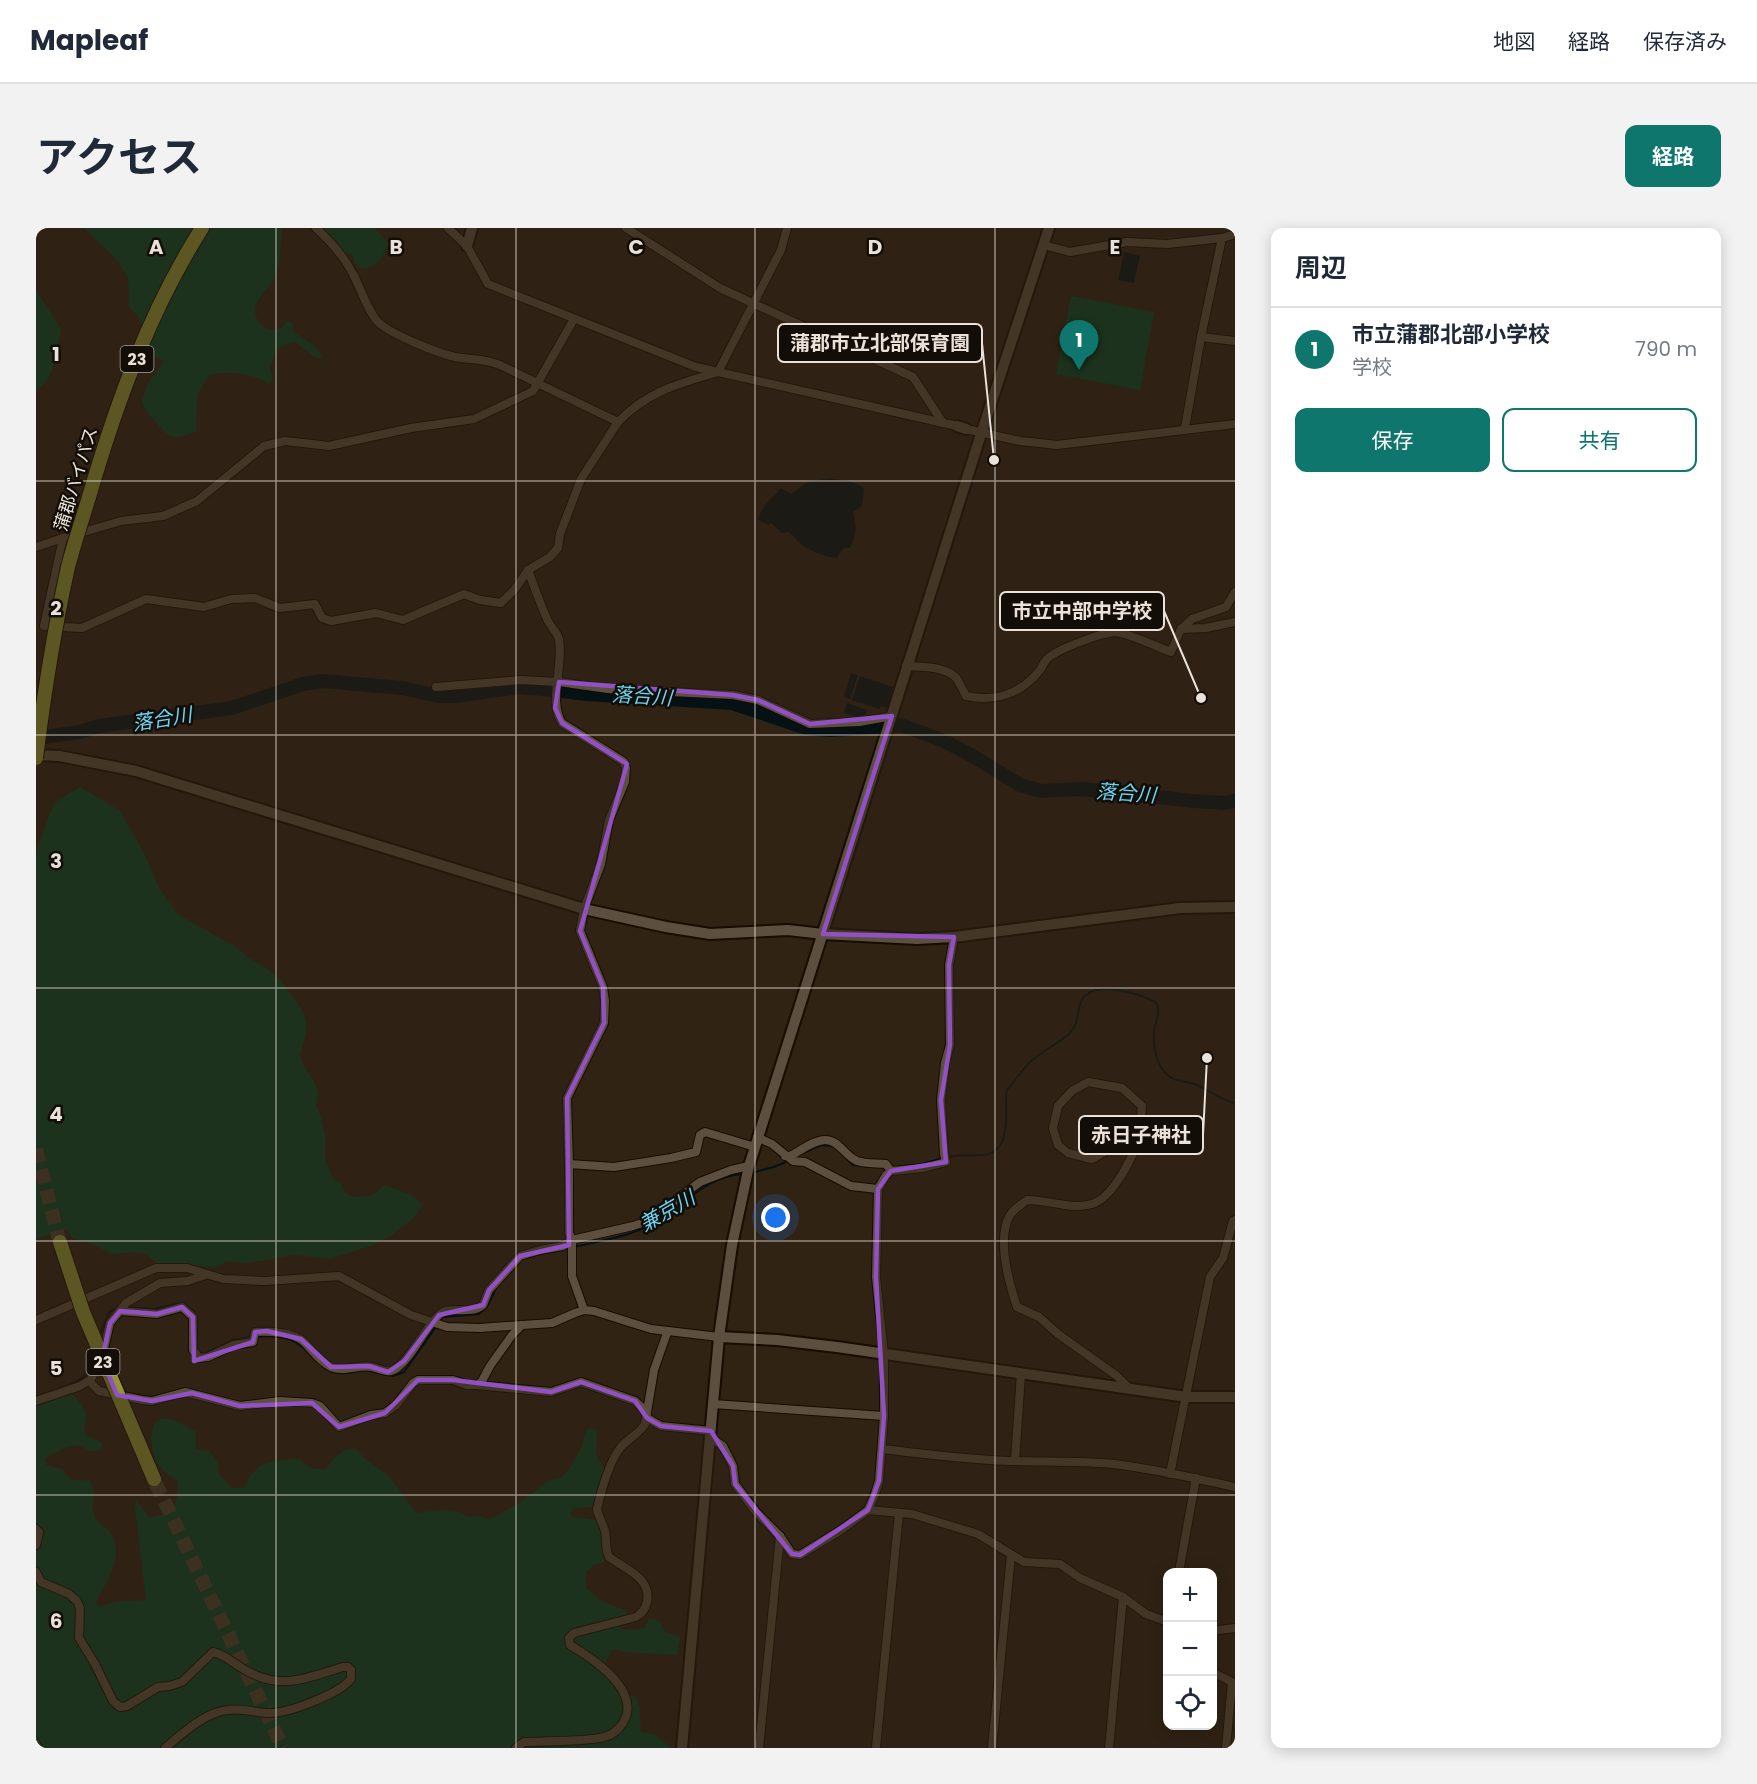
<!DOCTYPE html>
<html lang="ja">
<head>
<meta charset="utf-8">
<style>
  body { margin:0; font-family:Poppins,"Noto Sans JP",sans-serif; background:#f2f2f3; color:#1f2937 }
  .controls { position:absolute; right:18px; bottom:18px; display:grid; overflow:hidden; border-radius:12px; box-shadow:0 3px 15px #0003 }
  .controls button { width:54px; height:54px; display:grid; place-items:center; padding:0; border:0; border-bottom:2px solid #e0e1e3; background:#fff; color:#1f2937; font:30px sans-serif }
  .you { position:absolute; left:740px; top:990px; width:21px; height:21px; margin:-15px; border:4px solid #fff; border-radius:50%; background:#1a73e8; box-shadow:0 0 0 9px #1a73e833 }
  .badge { display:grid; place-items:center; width:39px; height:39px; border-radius:50%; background:#0f766e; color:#fff; font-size:20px; font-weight:700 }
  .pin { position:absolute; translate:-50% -50px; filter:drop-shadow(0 2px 3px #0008) }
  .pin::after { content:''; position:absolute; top:32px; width:21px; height:18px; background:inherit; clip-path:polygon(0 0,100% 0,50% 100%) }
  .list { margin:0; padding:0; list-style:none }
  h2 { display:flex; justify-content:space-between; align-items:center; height:78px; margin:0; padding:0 24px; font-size:26px }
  h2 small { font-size:20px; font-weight:400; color:#747a83 }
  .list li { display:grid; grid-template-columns:39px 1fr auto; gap:18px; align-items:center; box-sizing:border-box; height:84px; padding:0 24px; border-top:2px solid #e0e1e3 }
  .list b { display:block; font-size:22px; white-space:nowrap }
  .list p { margin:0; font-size:20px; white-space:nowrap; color:#747a83 }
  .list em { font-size:20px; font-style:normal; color:#747a83 }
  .actions { display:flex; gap:12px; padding:18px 24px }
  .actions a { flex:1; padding:14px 0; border:2px solid #0f766e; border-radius:12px; text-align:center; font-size:21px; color:#0f766e }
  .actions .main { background:#0f766e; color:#fff }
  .icon { flex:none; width:33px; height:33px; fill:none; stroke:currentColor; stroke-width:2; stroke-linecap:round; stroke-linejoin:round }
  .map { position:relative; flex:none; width:1199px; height:1520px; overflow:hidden; border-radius:12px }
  header { display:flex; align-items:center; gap:36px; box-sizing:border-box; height:84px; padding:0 30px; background:#fff; border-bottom:2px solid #e0e1e3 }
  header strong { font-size:28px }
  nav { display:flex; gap:33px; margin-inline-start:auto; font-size:21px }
  .intro { display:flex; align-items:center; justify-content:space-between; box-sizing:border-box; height:144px; padding:0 36px }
  h1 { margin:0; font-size:42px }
  .button { padding:15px 27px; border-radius:12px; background:#0f766e; color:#fff; font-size:21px; font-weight:700 }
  main { display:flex; gap:36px; padding:0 36px }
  aside { flex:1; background:#fff; border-radius:12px; box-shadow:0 3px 15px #0003 }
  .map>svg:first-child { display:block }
  .green { fill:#054526 }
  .water { fill:#051115 }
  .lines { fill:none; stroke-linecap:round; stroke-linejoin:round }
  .stream { stroke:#051115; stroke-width:2 }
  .river { stroke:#051115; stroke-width:14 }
  .highway-tunnel { stroke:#4c4031; stroke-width:14; stroke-dasharray:14 7; stroke-linecap:butt }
  .street-casing { stroke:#170c01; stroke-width:10 }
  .secondary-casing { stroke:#170c01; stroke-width:14 }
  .highway-casing { stroke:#170c01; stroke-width:16 }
  .street { stroke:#5d4f3f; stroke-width:8 }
  .secondary { stroke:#5d4f3f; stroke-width:10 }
  .highway { stroke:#939436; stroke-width:14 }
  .highway-bridge-casing { stroke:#170c01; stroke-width:16; stroke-linecap:butt }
  .highway-bridge { stroke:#939436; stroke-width:14 }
  .marked { fill:none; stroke:#9150c4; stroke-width:4.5; stroke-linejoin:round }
  .grid { fill:none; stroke:#eae1d8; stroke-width:1.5; stroke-opacity:0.55 }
  .labels { text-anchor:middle; stroke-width:5; stroke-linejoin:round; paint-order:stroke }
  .shield { fill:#130d07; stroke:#aaa199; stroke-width:1.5 }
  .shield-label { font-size:16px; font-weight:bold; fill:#eae1d8 }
  .street-label { font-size:18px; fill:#eae1d8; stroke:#130d07 }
  .water-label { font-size:20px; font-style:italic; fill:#6ad5f5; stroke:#130d07 }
  .grid-label { font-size:20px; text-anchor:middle; font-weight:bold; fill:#eae1d8; stroke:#130d07; stroke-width:5; stroke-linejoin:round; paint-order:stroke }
  .leader { fill:none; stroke:#eae1d8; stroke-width:2 }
  .callout-dot { fill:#eae1d8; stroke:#130d07; stroke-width:2 }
  .callout { fill:#130d07; stroke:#eae1d8; stroke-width:2 }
  .callout-label { font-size:20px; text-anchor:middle; font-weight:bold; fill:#eae1d8 }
</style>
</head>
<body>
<header>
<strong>Mapleaf</strong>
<nav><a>地図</a><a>経路</a><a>保存済み</a></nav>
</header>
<div class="intro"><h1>アクセス</h1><a class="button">経路</a></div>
<main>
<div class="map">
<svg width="1199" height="1520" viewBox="0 0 1199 1520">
  <rect width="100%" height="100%" fill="#302314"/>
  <!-- green -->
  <g class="green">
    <path d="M48,0H246C244,16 245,32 240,47C234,63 211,73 222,93C225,98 230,102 237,102C245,102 248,98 252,92L256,95L257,104C268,111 284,118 286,131L278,129L258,113L240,121L234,141L237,149L234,156C215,145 195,142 173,147L161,167L160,203C138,213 134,211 119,193C113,187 109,182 106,173L112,155L128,133L116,127L104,90L93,79L92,49L80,31Z"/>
    <path d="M286,0H338L353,15C346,29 341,42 323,40L319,35L317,27L314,25L307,28Z"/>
    <path d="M0,62L25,101C21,120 20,152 0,162Z"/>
    <polygon points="1035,68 1118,84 1104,162 1020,146"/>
    <polygon points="44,559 84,583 107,623 123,660 141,686 200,719 213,730 233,742 245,753 267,783 270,795 270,806 264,827 268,839 278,853 282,866 280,878 285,889 289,907 289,931 297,950 305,956 309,965 317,969 335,968 349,957 377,968 387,978 375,992 356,1007 337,1017 294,1031 258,1027 210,1035 191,1033 182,1039 128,1037 119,1034 109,1025 95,1024 76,1026 53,1014 44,1013 35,1009 31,1001 0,1011 0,631 2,617 18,575"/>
    <path d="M36,1165C42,1173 51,1181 50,1191C49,1198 47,1200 49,1207L66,1214L65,1222C56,1225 51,1222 44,1217L30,1219L9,1230L10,1237L26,1241C33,1253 40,1253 53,1252C62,1263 54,1274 58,1287C60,1296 68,1297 73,1303C91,1327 70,1354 59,1376L65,1379C80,1371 94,1374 110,1372L99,1278L100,1272L113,1289C139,1287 143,1276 141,1252C134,1248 127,1243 122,1236C114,1224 109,1186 134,1191C142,1193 152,1200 160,1204L159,1221L173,1223L182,1235L183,1247L196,1260H208C221,1231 235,1233 264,1231C272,1240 277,1242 290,1241C298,1230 306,1219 320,1221L328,1230L354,1249L380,1285L405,1282L422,1284L432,1289L444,1288L453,1292L483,1275L514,1252L525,1249L533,1242L545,1220L550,1202L555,1200L561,1202L560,1226L570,1244L560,1277L555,1279L538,1280L534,1285L537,1289L561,1292L567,1300L570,1329L568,1334L558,1337L550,1344V1360L564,1372L590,1383L591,1389L531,1408L582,1460C588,1468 588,1472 588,1482C585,1520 515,1504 488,1512C484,1513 480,1518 477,1520H0V1177Z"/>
    <polygon points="619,1391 625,1395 629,1404 642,1408 644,1411 641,1427 589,1424 577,1421 567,1438 536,1416 538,1408 584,1396 585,1401 599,1402 609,1399 612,1392"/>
    <polygon points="593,1467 600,1469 603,1478 605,1504 617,1506 636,1520 483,1520 489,1517 565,1512 593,1485"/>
  </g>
  <!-- water -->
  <g class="water">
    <polygon points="1088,24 1104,28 1098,55 1082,52"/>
    <path d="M793,250L814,253L827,259L828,262L826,278L817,284C821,298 821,307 814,320H808L801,330C789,329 776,324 766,317C760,313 759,307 752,304L746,305L735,295L732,297L721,291L730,276L745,260L755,266L770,255Z"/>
    <polygon points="815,445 822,447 814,471 808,469"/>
    <polygon points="824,448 857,459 851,480 845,478 843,481 816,472"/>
    <polygon points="811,475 831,482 830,487 820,489 808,485"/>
  </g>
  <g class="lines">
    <!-- stream -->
    <g class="stream">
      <polyline points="765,926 785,917 796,918"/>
      <polyline points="807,927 817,937 833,939"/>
      <path d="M912,929C924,926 934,928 946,927C975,926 970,887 970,867L971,862C979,853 986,842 995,833C1007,823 1021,816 1033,806C1042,798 1041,787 1044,776C1054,748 1102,766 1120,774C1126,786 1118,794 1118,806C1117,822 1122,844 1138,851C1145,854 1153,854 1161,857C1174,863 1185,872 1199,875"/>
      <polyline points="883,937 907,930"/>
      <polyline points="715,945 738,939 752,933"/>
      <path d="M538,1019C566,1012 598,1008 622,993C652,975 667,950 706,946"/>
      <polyline points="500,1027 512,1024"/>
      <path d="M151,1078C162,1085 162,1092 161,1104"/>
      <polyline points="90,1079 117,1081 146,1075"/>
      <polyline points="63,1109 73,1084 84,1079"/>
      <path d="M221,1109C233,1107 253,1109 262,1116C283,1130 287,1151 317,1144"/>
      <polyline points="162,1124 168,1126 197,1112 216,1109"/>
      <polyline points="349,1146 357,1148 368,1144 407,1089 443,1086 451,1079 460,1060"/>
      <path d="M0,1168C25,1160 54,1157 59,1126"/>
    </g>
    <!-- river -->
    <polyline class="river" points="0,510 44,504 63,498 196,480 267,456 286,453 366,460 403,468 419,468 485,459 508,461 551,466 696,475 771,500 795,502 865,497 908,513 935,527 984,557 1005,563 1046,561 1158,573 1188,575 1199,573"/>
    <!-- highway-tunnel -->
    <g class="highway-tunnel">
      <polyline points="0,921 23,1012"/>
      <polyline points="119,1254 247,1520"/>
    </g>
    <!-- street casing -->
    <g class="street-casing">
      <g id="street">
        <path d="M280,0C293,12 309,30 317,46C324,59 333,86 343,95C357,107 401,125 419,129C435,132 448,130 464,137L582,194"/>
        <polyline points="412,0 431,18 452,56 660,139 921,198"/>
        <polyline points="590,0 684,60 877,149 907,195"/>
        <polyline points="1008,17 1034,24 1091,14 1131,16 1186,10 1199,6"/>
        <polyline points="1165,109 1199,113"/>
        <polyline points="1149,200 1165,109 1186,10"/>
        <polyline points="930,201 984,213 1021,217 1199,196"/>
        <polyline points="41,306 85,293 127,288 161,273 228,218 249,213 293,218 375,200 438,191 497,163 538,91"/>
        <path d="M27,310L8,398L46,400L110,371L168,379L195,371L219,370L244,380L279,376L286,390L295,393L340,385L367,392L428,366L444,372L465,375L479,361L492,342L514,329L522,320L524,306L545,251L582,194C612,163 642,156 682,144L745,22L751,0"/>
        <polyline points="0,319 30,309"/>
        <path d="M492,342C498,358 504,375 511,391C514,398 521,404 523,411C528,437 512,473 526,495L588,534L590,540L589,554L573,592L565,636L548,681L544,703L567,759L569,773L568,795L531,870L533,936V1005L536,1012V1048L548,1082"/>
        <polyline points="1145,401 1170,400 1199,394"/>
        <path d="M870,438C885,439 911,438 921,451C924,456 927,462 930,468C960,474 984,467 1004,442C1006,439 1008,434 1011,431C1021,421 1065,405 1079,404C1089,404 1124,420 1135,424L1145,401L1156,391L1190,379L1199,364"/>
        <polyline points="400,459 485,452 523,454 572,461 697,467 722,472 774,496 823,494 856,488"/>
        <polyline points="721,909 736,916 757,933 769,934 815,958 842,961"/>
        <path d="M1068,924L1056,931L1032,925L1022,917L1017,900L1022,878L1036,863L1052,854L1086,860L1106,878C1105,886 1106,897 1104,905C1099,926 1078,969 1056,976C1035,982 1012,972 991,972C986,976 978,981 974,987C960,1011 973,1055 981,1079L1003,1089L1022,1106L1081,1148L1094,1161"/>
        <path d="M749,928H754C764,923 778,912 789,912C803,912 809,928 821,933C830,936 840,935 850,936L855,943"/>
        <polyline points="533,936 578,939 635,930 660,924 664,907 669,904 719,919"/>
        <path d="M84,1083L121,1086L146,1079L157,1089V1122L163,1130L172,1129L198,1117L217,1114L219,1104C233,1103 257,1104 268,1114C276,1122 284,1134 295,1139C308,1145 322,1136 336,1139C345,1141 352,1147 361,1140C379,1126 387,1101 404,1086C414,1077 433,1088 447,1077L453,1062L484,1028L504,1022L527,1018L536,1012L597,998L612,993L664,954L695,942L713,938"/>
        <polyline points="0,1092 120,1040 151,1040 187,1051 229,1053 303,1048 375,1087 411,1099 443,1100 516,1095 539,1085 548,1082 558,1083 615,1101 683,1109"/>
        <polyline points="53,1153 63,1163 106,1172 116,1173 149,1164 204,1178 244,1173 276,1175 284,1178 303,1199 335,1187 349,1185 360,1177 377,1155 382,1152 417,1152 431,1157 441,1157 446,1153 454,1138 476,1107 486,1097"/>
        <polyline points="441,1157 515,1164 545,1154 599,1173 610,1183 611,1190 625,1198 675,1203"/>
        <polyline points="0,1173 44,1158 55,1151 66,1129 74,1095 90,1075 124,1055 152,1053 169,1047"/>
        <polyline points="677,1176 848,1188"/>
        <polyline points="674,1209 687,1218 697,1238 699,1256 720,1284 744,1308 756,1326 764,1327 805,1302 832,1282 838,1269 843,1253 848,1188 848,1127 840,1049 842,961 850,947 855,943 887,940 910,934 908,926 905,872 909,835 914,817 913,737 918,709"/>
        <path d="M846,1221C890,1226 933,1232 978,1233C1011,1234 1044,1233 1078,1236C1118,1241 1159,1250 1199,1259"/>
        <polyline points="979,1233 985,1146"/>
        <polyline points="1134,1246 1174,1049 1187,1030 1197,993 1199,992"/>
        <polyline points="832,1282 876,1286 942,1306 988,1334 1024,1336 1044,1350 1087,1369 1110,1386 1132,1394"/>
        <polyline points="0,1301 3,1304 0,1317"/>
        <path d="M0,1344L5,1354L33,1366L41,1373L44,1380L43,1410L59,1436L77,1473L84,1479L91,1478L122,1459L133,1458L146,1454L177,1424C190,1427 197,1435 209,1442C246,1463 270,1450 307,1439H312L315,1442V1451C303,1466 253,1485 234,1485C221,1485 206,1480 192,1482C169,1484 146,1506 129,1520"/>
        <polyline points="1143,1344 1160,1250"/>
        <polyline points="1176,1403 1199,1400"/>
        <polyline points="1176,1444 1196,1454 1190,1520"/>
        <polyline points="0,1516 2,1520"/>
        <path d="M480,1520L488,1514C506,1513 557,1514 571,1508C580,1505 587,1497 590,1489C600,1459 556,1430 534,1417L533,1410L538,1405L600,1389C606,1385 609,1382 611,1374C616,1350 589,1341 573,1329C568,1320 572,1309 568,1300C566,1293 562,1288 561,1281C565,1264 574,1232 585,1219C593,1210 603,1206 609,1196L618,1142L631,1105"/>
        <polyline points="723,1520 744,1308"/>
        <polyline points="840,1520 863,1285"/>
        <polyline points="956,1520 975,1327"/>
        <polyline points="1073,1520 1087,1369"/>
      </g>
    </g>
    <!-- secondary casing -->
    <g class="secondary-casing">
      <g id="secondary">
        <polyline points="431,18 436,0"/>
        <polyline points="921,198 930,201"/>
        <polyline points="0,527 23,528 100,543 548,681 630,699 674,706 752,702 787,706 881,711 918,709 1144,680 1199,679"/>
        <polyline points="683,1109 741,1112 801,1119 1151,1169 1199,1169"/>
        <polyline points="646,1520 683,1109 696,1017 713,938 945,206 1013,0"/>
      </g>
    </g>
    <!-- highway casing -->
    <g class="highway-casing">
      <path id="highway" d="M53,269C80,176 114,82 166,0"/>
    </g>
    <!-- street -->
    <use href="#street" class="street"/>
    <!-- secondary -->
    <use href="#secondary" class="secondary"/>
    <!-- highway -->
    <use href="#highway" class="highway"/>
    <!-- highway-bridge casing -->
    <g class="highway-bridge-casing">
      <g id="highway-bridge">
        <path d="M0,530C8,466 18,402 32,339C38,316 46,292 53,269"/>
        <polyline points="24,1014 47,1084 118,1251"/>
      </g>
    </g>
    <!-- highway-bridge -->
    <use href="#highway-bridge" class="highway-bridge"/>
  </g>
  <!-- marked area -->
  <path d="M0 0H1199V1520H0ZM523,454L697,467L722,472L774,496L856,488L787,706L918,709L913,737L914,817L905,872L910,934L855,943L842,961L840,1049L848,1188L843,1253L832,1282L764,1327L756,1326L699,1256L697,1238L675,1203L625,1198L611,1190L599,1173L545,1154L515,1164L417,1152H382L349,1185L303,1199L276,1175L204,1178L156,1165L116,1173L81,1167L66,1131L74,1095L84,1083L121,1086L146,1079L157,1089L158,1133L217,1114L219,1104L231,1103L265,1111L295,1139L333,1138L352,1144L368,1133L403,1087L447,1077L453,1062L484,1028L533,1017L531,870L568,795L567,759L544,703L591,536L526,495L519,480Z" fill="#302314" fill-opacity=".55" fill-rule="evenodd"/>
  <path class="marked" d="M523,454L697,467L722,472L774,496L856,488L787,706L918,709L913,737L914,817L905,872L910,934L855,943L842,961L840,1049L848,1188L843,1253L832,1282L764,1327L756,1326L699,1256L697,1238L675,1203L625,1198L611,1190L599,1173L545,1154L515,1164L417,1152H382L349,1185L303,1199L276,1175L204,1178L156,1165L116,1173L81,1167L66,1131L74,1095L84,1083L121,1086L146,1079L157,1089L158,1133L217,1114L219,1104L231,1103L265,1111L295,1139L333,1138L352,1144L368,1133L403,1087L447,1077L453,1062L484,1028L533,1017L531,870L568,795L567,759L544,703L591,536L526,495L519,480Z"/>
  <!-- grid -->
  <path class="grid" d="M240,0V1520M480,0V1520M719,0V1520M959,0V1520M0,253H1199M0,507H1199M0,760H1199M0,1013H1199M0,1267H1199"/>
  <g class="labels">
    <!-- shield labels -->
    <g class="shield">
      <rect x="84.5" y="118" width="33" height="26" rx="4.5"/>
      <rect x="50.5" y="1121" width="33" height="26" rx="4.5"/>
    </g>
    <g class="shield-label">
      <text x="101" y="137">23</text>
      <text x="67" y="1140">23</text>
    </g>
    <!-- street labels -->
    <g class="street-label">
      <text transform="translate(40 251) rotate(-73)" y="6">蒲郡バイパス</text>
    </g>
    <!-- water labels -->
    <g class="water-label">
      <text transform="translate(606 468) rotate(4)" y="7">落合川</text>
      <text transform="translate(126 491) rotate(-9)" y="7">落合川</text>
      <text transform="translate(1090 565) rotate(4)" y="7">落合川</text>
      <text transform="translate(631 983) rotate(-30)" y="7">兼京川</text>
    </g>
  </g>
  <g class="grid-label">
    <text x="120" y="26">A</text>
    <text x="360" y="26">B</text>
    <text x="600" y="26">C</text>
    <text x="839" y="26">D</text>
    <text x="1079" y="26">E</text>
    <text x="20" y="133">1</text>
    <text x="20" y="387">2</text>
    <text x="20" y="640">3</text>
    <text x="20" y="893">4</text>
    <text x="20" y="1147">5</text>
    <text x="20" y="1400">6</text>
  </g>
  <!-- callouts -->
  <path class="leader" d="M958 232L946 115M1165 470L1128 383M1171 830L1167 907"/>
  <g class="callout-dot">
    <circle cx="958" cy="232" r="6"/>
    <circle cx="1165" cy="470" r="6"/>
    <circle cx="1171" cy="830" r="6"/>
  </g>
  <g class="callout">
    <rect x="742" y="96" width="204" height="38" rx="6"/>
    <rect x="964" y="364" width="164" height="38" rx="6"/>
    <rect x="1043" y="888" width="124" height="38" rx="6"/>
  </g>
  <g class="callout-label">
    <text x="844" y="122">蒲郡市立北部保育園</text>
    <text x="1046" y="390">市立中部中学校</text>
    <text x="1105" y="914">赤日子神社</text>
  </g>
</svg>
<div class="controls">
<button>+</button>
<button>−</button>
<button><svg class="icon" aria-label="locate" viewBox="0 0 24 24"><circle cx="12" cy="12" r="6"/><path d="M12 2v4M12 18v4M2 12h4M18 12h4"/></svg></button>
</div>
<div class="you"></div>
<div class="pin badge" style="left:1043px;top:142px">1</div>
</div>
<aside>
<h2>周辺<small></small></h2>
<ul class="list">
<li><span class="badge">1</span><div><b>市立蒲郡北部小学校</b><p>学校</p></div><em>790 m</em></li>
</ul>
<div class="actions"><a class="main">保存</a><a>共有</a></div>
</aside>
</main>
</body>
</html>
